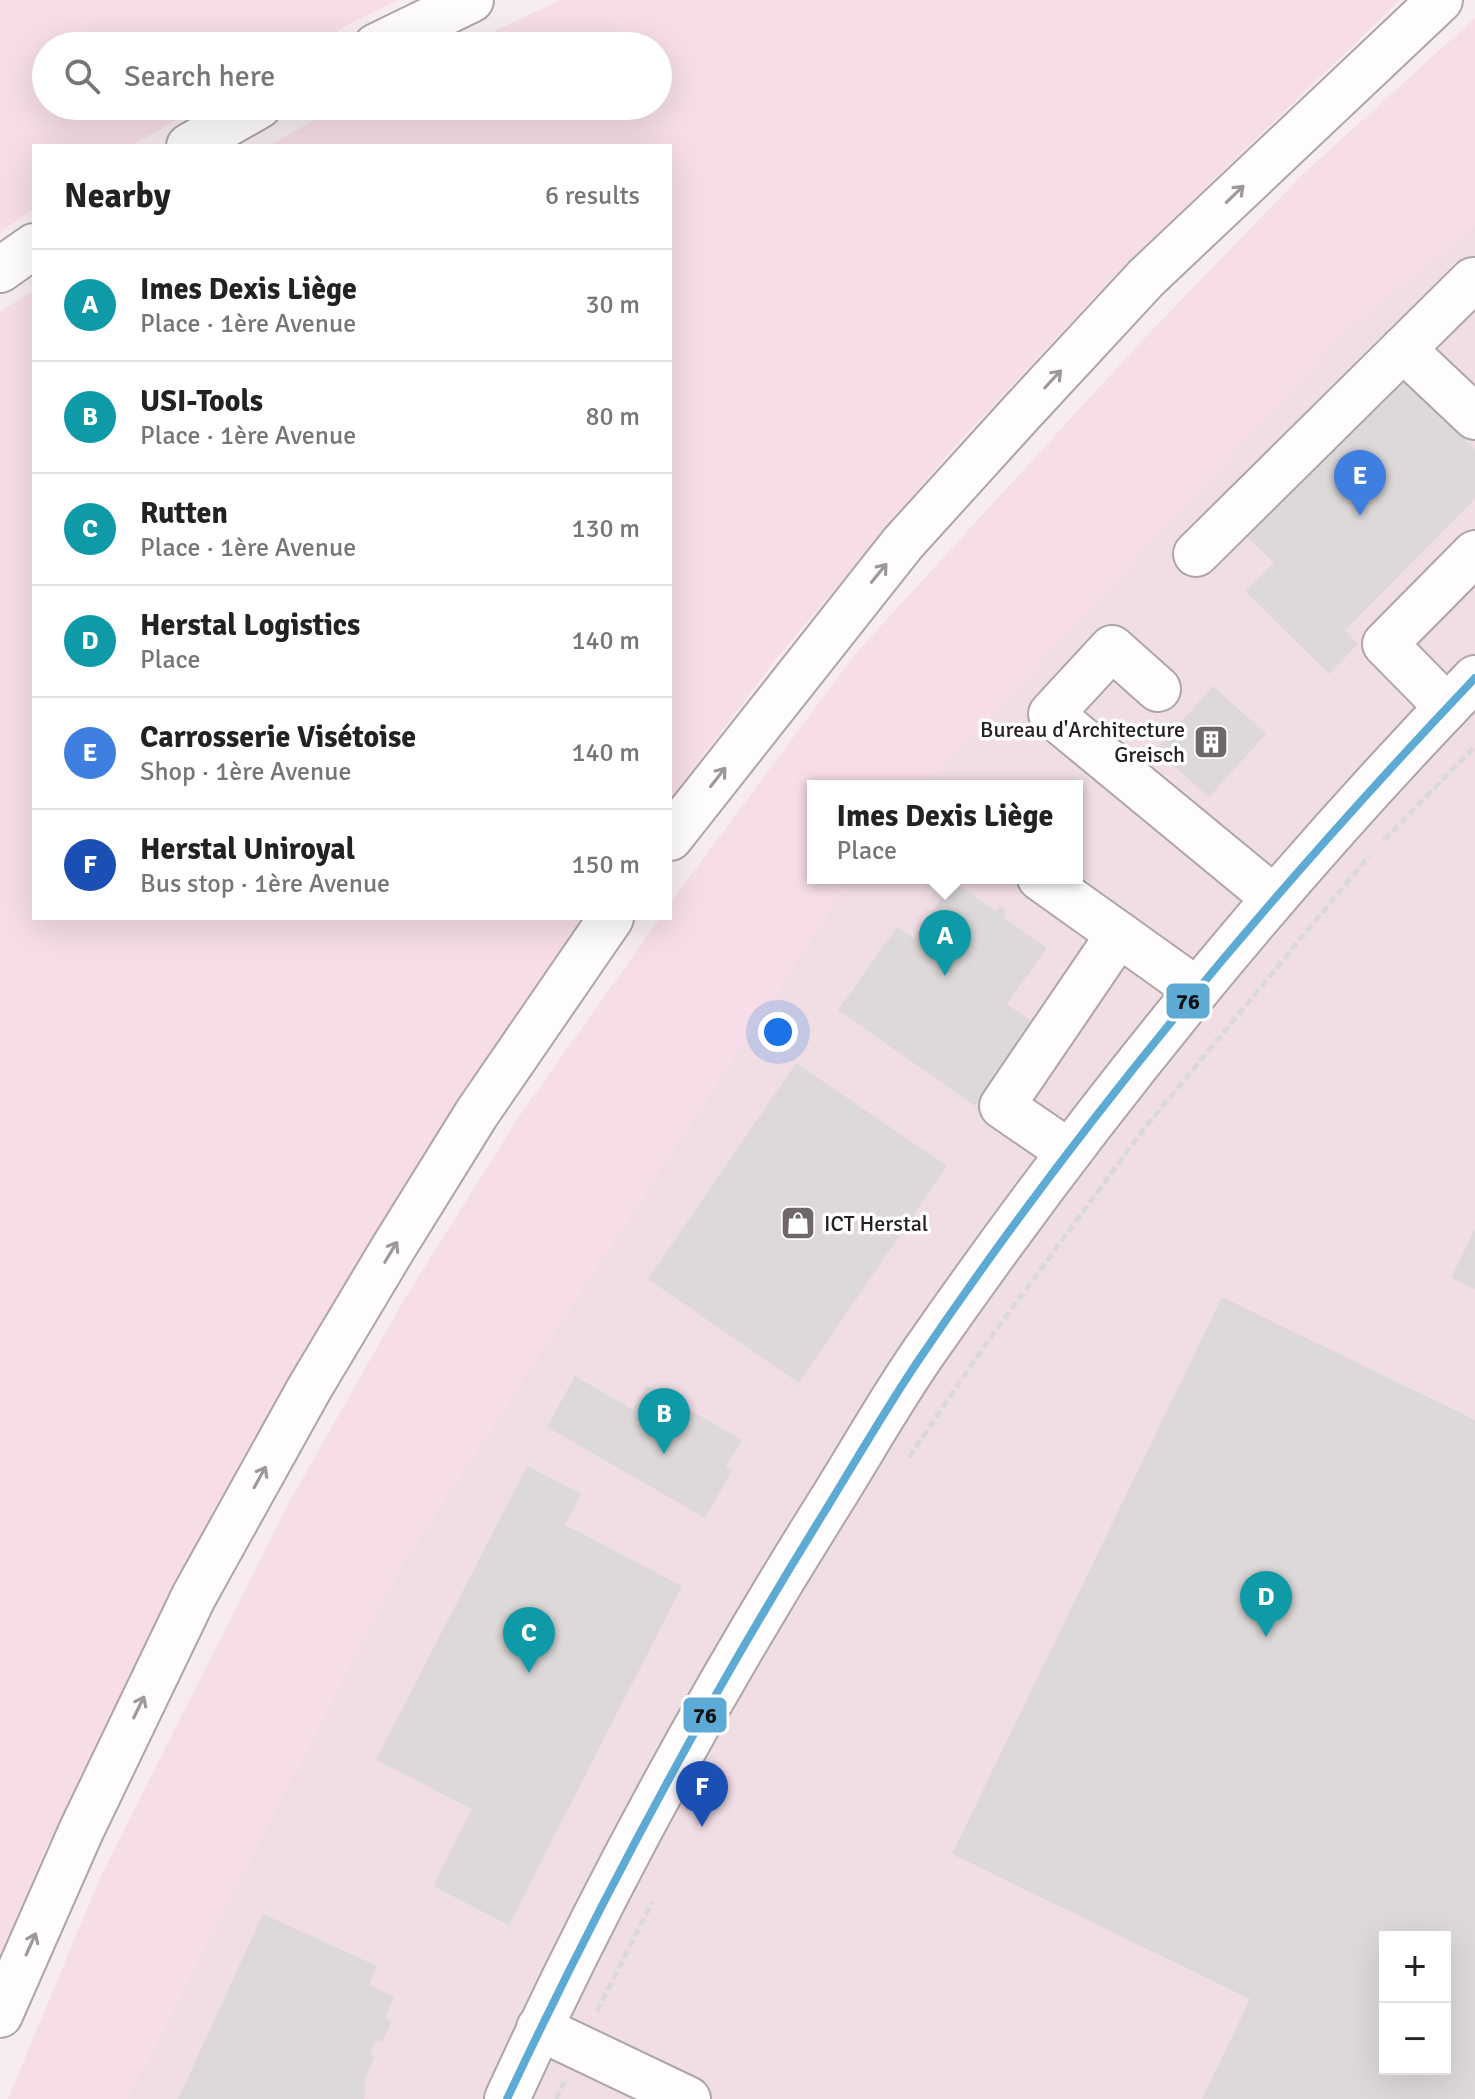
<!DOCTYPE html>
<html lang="en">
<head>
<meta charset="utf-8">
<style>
  body { margin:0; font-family:Signika,sans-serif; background:#f2f2f2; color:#222 }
  .controls { position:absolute; right:24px; bottom:24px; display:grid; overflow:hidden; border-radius:0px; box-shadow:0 8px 32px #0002 }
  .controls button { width:72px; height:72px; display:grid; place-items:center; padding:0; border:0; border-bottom:2px solid #e0e0e0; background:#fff; color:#222; font:40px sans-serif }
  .you { position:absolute; left:778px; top:1032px; width:28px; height:28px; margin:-20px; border:6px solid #fff; border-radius:50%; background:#1a73e8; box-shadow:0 0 0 12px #1a73e833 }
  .badge { display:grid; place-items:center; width:52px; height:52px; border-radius:50%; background:#111827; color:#fff; font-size:26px; font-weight:700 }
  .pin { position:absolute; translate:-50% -66px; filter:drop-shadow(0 2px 4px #0008) }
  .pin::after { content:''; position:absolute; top:42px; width:28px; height:24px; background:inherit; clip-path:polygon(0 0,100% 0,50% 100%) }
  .popup { position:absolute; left:807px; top:780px; width:276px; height:104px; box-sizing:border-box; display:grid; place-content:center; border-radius:0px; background:#fff; filter:drop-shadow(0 2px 6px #0005); font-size:26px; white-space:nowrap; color:#767676 }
  .popup b { font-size:30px; color:#222 }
  .popup::after { content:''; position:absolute; left:50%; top:100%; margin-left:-16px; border:16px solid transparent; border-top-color:#fff }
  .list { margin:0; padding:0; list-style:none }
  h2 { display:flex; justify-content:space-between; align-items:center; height:104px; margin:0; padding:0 32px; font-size:34px }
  h2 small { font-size:26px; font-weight:400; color:#767676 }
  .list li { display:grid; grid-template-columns:52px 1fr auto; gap:24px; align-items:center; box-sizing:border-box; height:112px; padding:0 32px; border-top:2px solid #e0e0e0 }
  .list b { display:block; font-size:30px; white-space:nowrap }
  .list p { margin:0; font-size:26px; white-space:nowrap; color:#767676 }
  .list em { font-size:26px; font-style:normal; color:#767676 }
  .icon { flex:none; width:44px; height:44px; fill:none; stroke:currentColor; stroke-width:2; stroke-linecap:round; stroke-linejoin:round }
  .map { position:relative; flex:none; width:1475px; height:2099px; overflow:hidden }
  .search { position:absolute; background:#fff; box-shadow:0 8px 32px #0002; left:32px; top:32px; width:640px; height:88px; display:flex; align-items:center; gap:20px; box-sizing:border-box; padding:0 28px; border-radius:44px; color:#767676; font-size:30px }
  .panel { position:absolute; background:#fff; box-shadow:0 8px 32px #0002; left:32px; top:144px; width:640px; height:776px; border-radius:0px }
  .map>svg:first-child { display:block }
  .built { fill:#f1dee5; fill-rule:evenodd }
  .green { fill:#f6dde7 }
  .building { fill:#ddd9d8; fill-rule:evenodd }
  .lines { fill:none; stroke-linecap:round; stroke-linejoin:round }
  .minor-casing { stroke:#ada5a8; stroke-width:48 }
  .path { stroke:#dbd8d9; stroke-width:5; stroke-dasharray:8 4; stroke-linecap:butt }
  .minor { stroke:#fefcfd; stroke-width:44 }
  .bus-1-casing { stroke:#fff; stroke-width:14 }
  .bus-1 { stroke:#5daad5; stroke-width:8 }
  .oneway { stroke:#9d999a }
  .labels { text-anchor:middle; stroke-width:7; stroke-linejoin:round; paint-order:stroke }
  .poi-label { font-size:22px; fill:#262022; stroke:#fff; text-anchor:end }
  .line-badge { stroke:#fff; stroke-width:3 }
  .pale-badge-label { font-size:22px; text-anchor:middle; font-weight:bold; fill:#111 }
</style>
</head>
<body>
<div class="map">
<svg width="1475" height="2099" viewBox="0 0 1475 2099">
  <rect width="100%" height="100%" fill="#f7ecf0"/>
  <!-- built -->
  <path class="built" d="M1475,226V2099H127L400,1568L851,878H1077V786H926L1346,331ZM1385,1937H1445V2069H1385Z"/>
  <!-- green -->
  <g class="green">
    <polygon points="0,0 398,0 306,46 46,46 46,106 201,106 131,146 34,146 34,209 0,232"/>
    <polygon points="560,0 1400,0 1116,274 948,454 773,663 670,800 670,146 269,146 339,106 658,106 658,46 463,46"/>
    <polygon points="1475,18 1475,226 1346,331 926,786 813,786 813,878 851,878 400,1568 127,2099 8,2099 100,1878 287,1506 405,1298 520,1115 660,918 670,918 670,903 856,653 1137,346 1302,175"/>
    <polygon points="34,290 34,918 583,918 410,1176 203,1532 43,1855 0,1958 0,312"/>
  </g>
  <!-- building -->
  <g class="building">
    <polygon points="1401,375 1475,449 1475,499 1345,630 1358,644 1329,674 1245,591 1274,563 1244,534"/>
    <polygon points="1213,686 1266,734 1209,797 1156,750"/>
    <polygon points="953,882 995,911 1000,907 1005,909 1006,915 1004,918 1047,948 1007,1004 1034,1023 975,1106 838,1010 897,927 914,938"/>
    <polygon points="796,1063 947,1166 799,1383 648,1279"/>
    <polygon points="1475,1229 1475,1289 1451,1278"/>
    <path d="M1222,1297L1475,1420V2099H1202L1250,1999L952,1854ZM1385,1937H1445V2069H1385Z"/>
    <polygon points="575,1376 633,1410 647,1385 742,1440 726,1467 732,1471 705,1518 547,1427"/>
    <polygon points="527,1466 581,1494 565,1525 682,1586 509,1925 433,1886 472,1809 376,1760"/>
    <polygon points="263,1914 377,1966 369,1985 394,1997 385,2018 392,2021 382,2042 376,2040 370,2054 375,2057 366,2077 364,2099 178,2099"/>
  </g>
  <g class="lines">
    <!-- minor casing -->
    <g class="minor-casing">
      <g id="minor">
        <polyline points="376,46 471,0"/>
        <polyline points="189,146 259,106"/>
        <polyline points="0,270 34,246"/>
        <polyline points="1403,349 1475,417"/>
        <polyline points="1196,554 1473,280 1475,282"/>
        <polyline points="1158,689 1112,648 1051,714 1274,898"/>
        <polyline points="1447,707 1385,644 1475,553"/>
        <polyline points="670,838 903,543 1021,413 1146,278 1440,0"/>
        <polyline points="1040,878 1197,990"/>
        <polyline points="1069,1152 1002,1106 1119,934"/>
        <polyline points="0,2015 81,1831 194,1596 309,1389 392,1250 477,1113 611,918"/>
        <polyline points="539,2028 688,2099"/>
        <path d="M507,2099C601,1893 709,1695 829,1504C861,1453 891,1399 926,1349C1091,1112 1274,886 1475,678"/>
      </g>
    </g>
    <!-- path -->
    <g class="path">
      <polyline points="316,46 338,33"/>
      <polyline points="1384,840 1475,746"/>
      <polyline points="909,1457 985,1345 1143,1130 1369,856"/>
      <polyline points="597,2011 652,1902"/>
      <polyline points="556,2099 564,2082"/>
    </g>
    <!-- minor -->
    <use href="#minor" class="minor"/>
    <!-- bus-1 casing -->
    <g class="bus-1-casing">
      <path id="bus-1" d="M507,2099C602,1897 707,1701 825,1511C855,1462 884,1412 916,1364C1081,1119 1272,892 1475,678"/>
    </g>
    <!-- bus-1 -->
    <use href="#bus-1" class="bus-1"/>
  </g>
  <!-- one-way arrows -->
  <defs><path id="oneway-shaft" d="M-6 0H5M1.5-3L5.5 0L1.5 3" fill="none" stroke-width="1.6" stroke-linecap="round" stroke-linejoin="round" transform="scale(2)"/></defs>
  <g class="oneway">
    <use href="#oneway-shaft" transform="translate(1235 194) rotate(-44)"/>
    <use href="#oneway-shaft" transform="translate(1053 379) rotate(-47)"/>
    <use href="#oneway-shaft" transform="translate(879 573) rotate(-51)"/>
    <use href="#oneway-shaft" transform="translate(718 777) rotate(-52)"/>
    <use href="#oneway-shaft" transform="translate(391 1252) rotate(-59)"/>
    <use href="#oneway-shaft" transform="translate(260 1477) rotate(-61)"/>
    <use href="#oneway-shaft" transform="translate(139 1707) rotate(-64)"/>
    <use href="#oneway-shaft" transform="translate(31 1944) rotate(-66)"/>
  </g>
  <!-- icons -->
  <defs>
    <g id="building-square" transform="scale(1.8)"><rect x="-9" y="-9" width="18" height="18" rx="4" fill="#6f676a" stroke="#fff"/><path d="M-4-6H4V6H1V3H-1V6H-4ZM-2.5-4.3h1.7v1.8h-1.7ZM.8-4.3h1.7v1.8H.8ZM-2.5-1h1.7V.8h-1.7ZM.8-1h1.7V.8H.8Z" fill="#fff"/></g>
    <g id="shop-square" transform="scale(1.8)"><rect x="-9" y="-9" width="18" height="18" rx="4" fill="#6f676a" stroke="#fff"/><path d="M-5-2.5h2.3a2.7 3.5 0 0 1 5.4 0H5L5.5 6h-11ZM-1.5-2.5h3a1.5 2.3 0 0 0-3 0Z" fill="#fff"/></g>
  </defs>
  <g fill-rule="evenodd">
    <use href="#building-square" x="1211" y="742"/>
    <use href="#shop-square" x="798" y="1223"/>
  </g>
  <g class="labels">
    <!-- poi labels -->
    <g class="poi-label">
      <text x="1185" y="737">Bureau d'Architecture<tspan x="1185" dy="25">Greisch</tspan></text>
      <text x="824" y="1231" text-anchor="start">ICT Herstal</text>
    </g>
  </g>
  <g class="line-badge">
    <rect x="1165" y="982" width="46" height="38" rx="8" fill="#5daad5"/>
    <rect x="682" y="1696" width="46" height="38" rx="8" fill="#5daad5"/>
  </g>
  <g class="pale-badge-label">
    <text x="1188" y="1009">76</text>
    <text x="705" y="1723">76</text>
  </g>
</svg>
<div class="controls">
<button>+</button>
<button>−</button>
</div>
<div class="you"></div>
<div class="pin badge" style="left:945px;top:976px;background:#0f9aa8">A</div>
<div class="popup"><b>Imes Dexis Liège</b>Place</div>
<div class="pin badge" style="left:664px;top:1454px;background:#0f9aa8">B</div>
<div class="pin badge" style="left:529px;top:1673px;background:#0f9aa8">C</div>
<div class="pin badge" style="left:1266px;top:1637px;background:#0f9aa8">D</div>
<div class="pin badge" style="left:1360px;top:516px;background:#3f7fe0">E</div>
<div class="pin badge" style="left:702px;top:1827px;background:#1a4fb4">F</div>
<div class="search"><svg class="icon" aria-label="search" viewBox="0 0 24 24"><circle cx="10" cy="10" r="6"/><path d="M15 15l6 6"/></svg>Search here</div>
<section class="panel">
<h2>Nearby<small>6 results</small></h2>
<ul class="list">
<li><span class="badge" style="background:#0f9aa8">A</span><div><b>Imes Dexis Liège</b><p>Place · 1ère Avenue</p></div><em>30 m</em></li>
<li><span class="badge" style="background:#0f9aa8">B</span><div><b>USI-Tools</b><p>Place · 1ère Avenue</p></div><em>80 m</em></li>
<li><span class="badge" style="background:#0f9aa8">C</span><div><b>Rutten</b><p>Place · 1ère Avenue</p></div><em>130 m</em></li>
<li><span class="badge" style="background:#0f9aa8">D</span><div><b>Herstal Logistics</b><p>Place</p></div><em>140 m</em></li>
<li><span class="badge" style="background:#3f7fe0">E</span><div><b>Carrosserie Visétoise</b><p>Shop · 1ère Avenue</p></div><em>140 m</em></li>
<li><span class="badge" style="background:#1a4fb4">F</span><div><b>Herstal Uniroyal</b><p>Bus stop · 1ère Avenue</p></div><em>150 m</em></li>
</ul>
</section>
</div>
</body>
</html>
